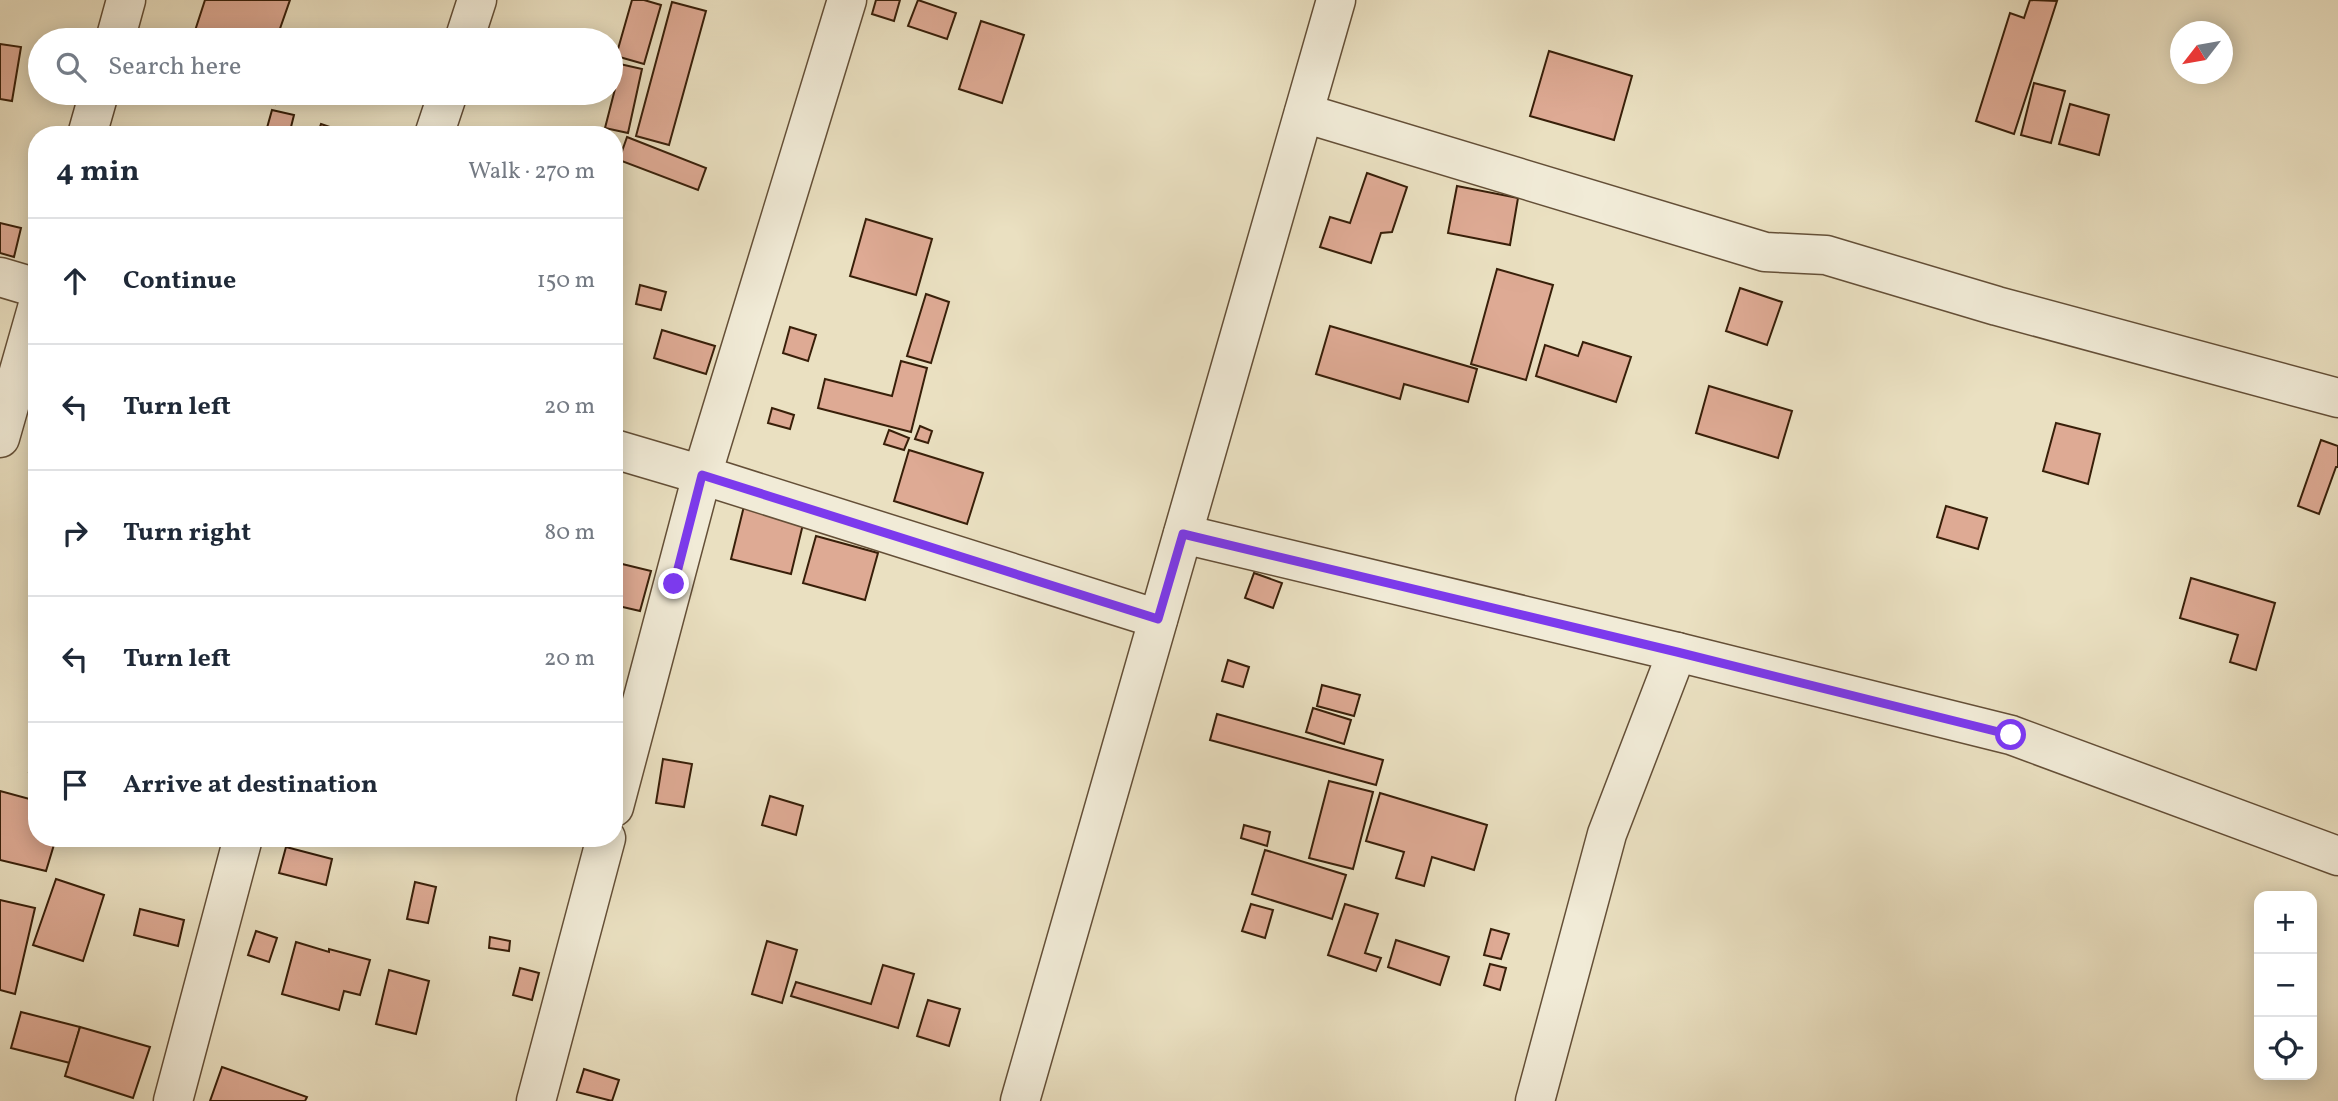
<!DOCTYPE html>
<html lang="en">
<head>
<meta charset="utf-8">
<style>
  body { margin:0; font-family:Vollkorn,serif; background:#f6f6f7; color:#1f2937 }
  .controls { position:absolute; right:21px; bottom:21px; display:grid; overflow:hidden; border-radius:14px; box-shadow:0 4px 18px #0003 }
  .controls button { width:63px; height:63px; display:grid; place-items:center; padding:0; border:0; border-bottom:2px solid #e0e1e3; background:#fff; color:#1f2937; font:35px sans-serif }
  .compass { position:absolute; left:2170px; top:21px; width:63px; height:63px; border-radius:50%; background:#fff; box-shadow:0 4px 18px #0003; rotate:239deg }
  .stop { position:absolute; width:21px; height:21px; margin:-16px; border:5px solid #7c3aed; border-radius:50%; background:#fff }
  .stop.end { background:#7c3aed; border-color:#fff; box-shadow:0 2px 7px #0008 }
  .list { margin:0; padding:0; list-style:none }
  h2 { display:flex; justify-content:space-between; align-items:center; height:91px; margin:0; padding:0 28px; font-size:30px }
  h2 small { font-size:23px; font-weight:400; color:#747a83 }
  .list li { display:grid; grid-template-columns:46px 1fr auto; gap:21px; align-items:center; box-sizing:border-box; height:126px; padding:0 28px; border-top:2px solid #e0e1e3 }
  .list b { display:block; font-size:26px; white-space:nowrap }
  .list em { font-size:23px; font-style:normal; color:#747a83 }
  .icon { flex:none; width:38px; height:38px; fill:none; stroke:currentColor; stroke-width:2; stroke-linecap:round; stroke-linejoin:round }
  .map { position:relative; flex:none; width:2338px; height:1101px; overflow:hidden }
  .search { position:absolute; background:#fff; box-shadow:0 4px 18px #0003; left:28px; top:28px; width:595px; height:77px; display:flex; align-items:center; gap:18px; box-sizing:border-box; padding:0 24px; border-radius:38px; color:#747a83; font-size:26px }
  .panel { position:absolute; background:#fff; box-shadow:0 4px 18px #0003; left:28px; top:126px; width:595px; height:721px; border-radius:28px }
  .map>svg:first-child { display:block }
  .building { fill:#deaa94; stroke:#381f09; stroke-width:2 }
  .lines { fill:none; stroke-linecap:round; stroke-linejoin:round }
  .minor-casing { stroke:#644f37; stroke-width:41 }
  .minor { stroke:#f1ebd7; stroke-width:38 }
  .route { stroke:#7c3aed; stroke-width:9 }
</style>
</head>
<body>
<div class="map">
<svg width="2338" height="1101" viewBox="0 0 2338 1101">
  <rect width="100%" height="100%" fill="#eae0c1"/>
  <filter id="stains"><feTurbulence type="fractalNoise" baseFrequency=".00286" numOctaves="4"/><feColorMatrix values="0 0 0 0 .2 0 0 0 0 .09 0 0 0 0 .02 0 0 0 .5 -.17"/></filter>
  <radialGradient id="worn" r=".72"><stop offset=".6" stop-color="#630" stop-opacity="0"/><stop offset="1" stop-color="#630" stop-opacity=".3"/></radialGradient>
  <!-- building -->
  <g class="building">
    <polygon points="205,0 290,0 276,40 192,40"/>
    <polygon points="632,0 644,0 661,5 644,64 616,56"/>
    <polygon points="876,0 900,0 894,21 872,14"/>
    <polygon points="918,0 956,13 947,39 908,26"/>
    <polygon points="2030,0 2057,1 2014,134 1976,121 2010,13 2024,18"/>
    <polygon points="672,2 706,11 669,145 636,136"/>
    <polygon points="981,21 1024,35 1002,103 959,89"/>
    <polygon points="0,44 21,47 12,101 0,99"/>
    <polygon points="1549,51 1632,76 1614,140 1530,116"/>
    <polygon points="611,62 642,69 628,133 605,128 615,89 611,88"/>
    <polygon points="2034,83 2065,91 2051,143 2021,135"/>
    <polygon points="234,93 278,93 275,104"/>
    <polygon points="2070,104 2109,115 2099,155 2059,144"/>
    <polygon points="272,110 294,115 289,135 265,135"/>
    <polygon points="321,124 353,135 317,135"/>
    <polygon points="627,137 706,168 698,190 619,160"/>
    <polygon points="1367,173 1407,187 1392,232 1381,233 1371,263 1320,247 1330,217 1350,223"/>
    <polygon points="1457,186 1518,198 1510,245 1448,233"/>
    <polygon points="866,219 932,239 916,295 850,276"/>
    <polygon points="0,223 21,228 14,257 0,253"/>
    <polygon points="1497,269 1553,285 1526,380 1471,364"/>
    <polygon points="640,285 666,292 661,310 636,304"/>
    <polygon points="1740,288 1782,302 1767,345 1726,331"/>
    <polygon points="926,294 949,302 931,363 907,356"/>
    <polygon points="1330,326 1477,369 1468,402 1404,384 1400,399 1316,374"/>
    <polygon points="790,327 816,335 808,361 783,353"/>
    <polygon points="662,330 715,346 706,374 654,358"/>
    <polygon points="1583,342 1631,357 1616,402 1536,376 1545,345 1578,356"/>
    <polygon points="901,361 927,368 911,432 818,408 825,379 892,396"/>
    <polygon points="1709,386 1792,411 1778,458 1696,433"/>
    <polygon points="772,408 794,415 790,429 768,423"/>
    <polygon points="2056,423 2100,434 2088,484 2043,471"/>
    <polygon points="920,426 932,431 928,443 915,439"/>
    <polygon points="889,430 909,438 904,450 884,444"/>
    <polygon points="2321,440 2338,446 2338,467 2336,467 2319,514 2298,506"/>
    <polygon points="909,450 983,473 967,524 894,501"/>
    <polygon points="744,506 804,520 791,574 731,559"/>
    <polygon points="1946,506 1987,518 1978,549 1937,537"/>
    <polygon points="816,536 878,553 865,600 803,583"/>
    <polygon points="614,562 651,571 640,611 614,605"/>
    <polygon points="1254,573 1282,583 1273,608 1245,598"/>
    <polygon points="2191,578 2275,603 2256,670 2230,662 2238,635 2180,618"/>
    <polygon points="1228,660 1249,667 1243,687 1222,681"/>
    <polygon points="1322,685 1360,695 1354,716 1317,706"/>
    <polygon points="1313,708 1351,720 1344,744 1306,732"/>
    <polygon points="1217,714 1383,760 1376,785 1210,740"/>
    <polygon points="37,741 37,774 29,772"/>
    <polygon points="663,759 692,764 684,807 656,803"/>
    <polygon points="1329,781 1373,792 1353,869 1309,858"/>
    <polygon points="0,791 37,801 37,838 56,838 46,871 0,860"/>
    <polygon points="1380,793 1487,825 1474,870 1432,857 1424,886 1396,878 1404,852 1366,841"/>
    <polygon points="770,796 803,806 796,835 762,825"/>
    <polygon points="1244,825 1270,832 1267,846 1241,838"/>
    <polygon points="286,847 332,859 326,885 279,873"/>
    <polygon points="1265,850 1346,875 1332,919 1252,894"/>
    <polygon points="56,879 104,895 83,961 33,945"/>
    <polygon points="415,882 436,887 428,923 407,919"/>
    <polygon points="0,900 35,908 15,994 0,990"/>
    <polygon points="1251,904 1273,910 1265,938 1242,931"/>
    <polygon points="1345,904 1378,914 1365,953 1381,958 1376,971 1328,955"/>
    <polygon points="140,909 184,920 178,946 134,935"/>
    <polygon points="1491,929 1509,934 1501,959 1484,955"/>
    <polygon points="256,931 277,938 269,962 248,955"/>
    <polygon points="490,937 510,941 509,951 489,948"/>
    <polygon points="1396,940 1449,957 1440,985 1388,967"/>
    <polygon points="767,941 797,950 782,1003 752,994"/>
    <polygon points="296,942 329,952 329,949 370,960 360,995 344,991 339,1010 282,994"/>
    <polygon points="1490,964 1506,968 1500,990 1484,985"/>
    <polygon points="883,965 914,974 898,1028 791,996 796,982 871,1004"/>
    <polygon points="520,968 539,973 532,1000 513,995"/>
    <polygon points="389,970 429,981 416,1034 376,1024"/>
    <polygon points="928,1000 960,1009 949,1046 917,1036"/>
    <polygon points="21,1012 80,1027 70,1063 11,1048"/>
    <polygon points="80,1027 150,1047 133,1098 65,1076"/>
    <polygon points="222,1067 307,1097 305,1101 210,1101"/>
    <polygon points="584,1069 619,1080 612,1101 577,1092"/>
  </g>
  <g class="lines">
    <!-- minor casing -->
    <g class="minor-casing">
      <g id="minor">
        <polyline points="115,40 126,0"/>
        <polyline points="464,40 477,0"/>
        <polyline points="1304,113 1765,252 1826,255 1997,306 2338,398"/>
        <polyline points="87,135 99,93"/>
        <polyline points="434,135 448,93"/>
        <polyline points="0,277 37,288"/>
        <polyline points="0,438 37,308"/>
        <polyline points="614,449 702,475 1158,619"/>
        <polyline points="1183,534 1677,652 2011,735 2338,856"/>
        <polyline points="614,807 702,475 847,0"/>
        <polyline points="173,1101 243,838"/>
        <polyline points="536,1101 606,838"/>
        <polyline points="1020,1101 1336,0"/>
        <polyline points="1535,1101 1607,834 1677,652"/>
      </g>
    </g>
    <!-- minor -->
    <use href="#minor" class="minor"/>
  </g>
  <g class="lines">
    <!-- route -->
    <polyline class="route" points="674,584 702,475 1158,619 1183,534 1677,652 2011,735"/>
  </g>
  <rect width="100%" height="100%" filter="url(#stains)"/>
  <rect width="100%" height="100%" fill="url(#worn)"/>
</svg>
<div class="controls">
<button>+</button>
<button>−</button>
<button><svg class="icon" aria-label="locate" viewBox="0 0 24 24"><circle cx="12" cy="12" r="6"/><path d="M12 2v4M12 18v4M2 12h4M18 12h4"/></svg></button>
</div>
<svg class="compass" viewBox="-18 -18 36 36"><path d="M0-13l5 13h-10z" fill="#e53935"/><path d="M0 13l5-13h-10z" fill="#747a83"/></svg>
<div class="stop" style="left:2011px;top:735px"></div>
<div class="stop end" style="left:674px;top:584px"></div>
<div class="search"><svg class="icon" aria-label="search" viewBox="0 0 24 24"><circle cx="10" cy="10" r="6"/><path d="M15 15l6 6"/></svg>Search here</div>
<section class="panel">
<h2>4 min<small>Walk · 270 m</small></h2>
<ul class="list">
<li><svg class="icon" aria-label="ahead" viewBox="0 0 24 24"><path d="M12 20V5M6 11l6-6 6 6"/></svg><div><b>Continue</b></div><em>150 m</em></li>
<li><svg class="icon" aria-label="left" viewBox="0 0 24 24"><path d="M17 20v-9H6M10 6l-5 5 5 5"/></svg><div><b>Turn left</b></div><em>20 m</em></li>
<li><svg class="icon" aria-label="right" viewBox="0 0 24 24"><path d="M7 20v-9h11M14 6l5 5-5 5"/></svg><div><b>Turn right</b></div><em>80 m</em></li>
<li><svg class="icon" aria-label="left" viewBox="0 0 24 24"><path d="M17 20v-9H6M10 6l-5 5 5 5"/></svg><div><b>Turn left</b></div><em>20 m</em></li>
<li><svg class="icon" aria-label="arrive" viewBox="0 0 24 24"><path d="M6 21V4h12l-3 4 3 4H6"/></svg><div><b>Arrive at destination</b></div></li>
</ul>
</section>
</div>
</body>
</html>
